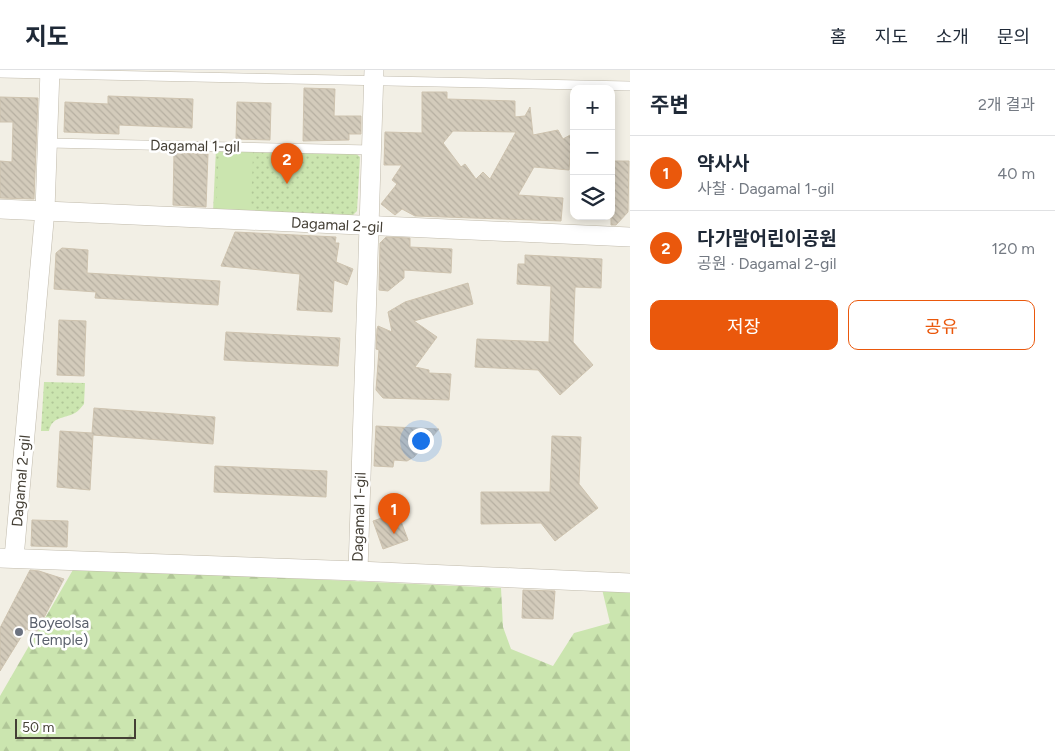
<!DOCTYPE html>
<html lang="ko">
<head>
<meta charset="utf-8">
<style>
  body { margin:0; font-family:Figtree,"Noto Sans KR",sans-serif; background:#f6f6f7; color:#1f2937 }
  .controls { position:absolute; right:15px; top:15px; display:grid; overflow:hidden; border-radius:10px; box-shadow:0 2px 12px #0003 }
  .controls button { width:45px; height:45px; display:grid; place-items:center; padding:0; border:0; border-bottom:1px solid #e0e1e3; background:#fff; color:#1f2937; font:25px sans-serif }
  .scale { position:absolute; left:15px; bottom:12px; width:121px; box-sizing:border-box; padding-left:5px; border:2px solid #443f35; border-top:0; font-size:14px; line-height:18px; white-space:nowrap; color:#443f35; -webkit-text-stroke:4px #fff; paint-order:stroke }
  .you { position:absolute; left:420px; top:370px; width:18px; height:18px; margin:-12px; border:4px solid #fff; border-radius:50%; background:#1a73e8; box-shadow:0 0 0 8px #1a73e833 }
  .badge { display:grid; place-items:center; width:32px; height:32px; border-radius:50%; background:#ea580c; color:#fff; font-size:16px; font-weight:700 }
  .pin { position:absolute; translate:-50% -41px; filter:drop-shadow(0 1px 2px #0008) }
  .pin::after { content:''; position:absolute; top:26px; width:18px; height:15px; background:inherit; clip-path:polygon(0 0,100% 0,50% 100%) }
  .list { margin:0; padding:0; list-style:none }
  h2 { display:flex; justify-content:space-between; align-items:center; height:65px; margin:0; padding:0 20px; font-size:21px }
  h2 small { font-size:16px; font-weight:400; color:#747a83 }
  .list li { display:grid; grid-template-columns:32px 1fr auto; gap:15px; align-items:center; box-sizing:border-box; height:75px; padding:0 20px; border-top:1px solid #e0e1e3 }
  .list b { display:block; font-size:19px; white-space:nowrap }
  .list p { margin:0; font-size:16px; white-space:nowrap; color:#747a83 }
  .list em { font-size:16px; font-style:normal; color:#747a83 }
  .actions { display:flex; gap:10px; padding:15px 20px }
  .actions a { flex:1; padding:11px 0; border:1px solid #ea580c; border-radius:10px; text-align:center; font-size:18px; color:#ea580c }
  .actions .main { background:#ea580c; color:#fff }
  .icon { flex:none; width:28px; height:28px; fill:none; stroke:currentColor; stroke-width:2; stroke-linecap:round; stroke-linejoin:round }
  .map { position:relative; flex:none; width:630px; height:681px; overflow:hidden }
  header { display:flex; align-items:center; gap:30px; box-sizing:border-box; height:70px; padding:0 25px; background:#fff; border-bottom:1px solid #e0e1e3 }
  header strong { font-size:24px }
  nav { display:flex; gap:28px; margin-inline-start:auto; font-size:18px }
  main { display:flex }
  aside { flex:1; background:#fff }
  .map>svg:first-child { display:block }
  .green { fill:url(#green-dots) }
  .forest { fill:url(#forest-firs) }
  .pitch { fill:#cbe5af }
  .building { fill:url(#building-back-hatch); stroke:#cec3af; fill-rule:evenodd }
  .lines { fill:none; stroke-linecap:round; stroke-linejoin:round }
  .service-casing { stroke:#c0baab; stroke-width:10 }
  .minor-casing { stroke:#c0baab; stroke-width:20 }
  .service { stroke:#fff; stroke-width:9 }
  .minor { stroke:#fff; stroke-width:19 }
  .worship-dot { fill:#6b7280; stroke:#fff; stroke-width:2 }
  .labels { text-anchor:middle; stroke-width:5; stroke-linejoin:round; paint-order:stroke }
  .street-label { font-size:15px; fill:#443f35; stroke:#fff }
  .worship-label { font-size:15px; fill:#5b616d; stroke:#fff; text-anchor:start }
</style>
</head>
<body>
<header>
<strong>지도</strong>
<nav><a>홈</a><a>지도</a><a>소개</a><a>문의</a></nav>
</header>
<main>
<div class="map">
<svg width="630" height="681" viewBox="0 0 630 681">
  <defs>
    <pattern id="green-dots" width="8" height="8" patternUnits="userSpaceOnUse" patternTransform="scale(1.25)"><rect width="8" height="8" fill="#cbe5af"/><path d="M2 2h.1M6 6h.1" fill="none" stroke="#b0c697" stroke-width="1.8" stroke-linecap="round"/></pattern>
    <pattern id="forest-firs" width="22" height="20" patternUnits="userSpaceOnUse" patternTransform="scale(1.25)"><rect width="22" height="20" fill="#cbe5af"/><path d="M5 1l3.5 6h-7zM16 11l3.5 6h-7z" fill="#b0c697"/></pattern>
    <pattern id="building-back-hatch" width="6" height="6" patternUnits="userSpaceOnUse" patternTransform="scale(1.25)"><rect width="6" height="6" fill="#d3cbbb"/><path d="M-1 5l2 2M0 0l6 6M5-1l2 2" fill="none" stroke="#b6afa1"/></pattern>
  </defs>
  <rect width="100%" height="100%" fill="#f2efe5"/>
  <!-- green -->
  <g class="green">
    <polygon points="216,79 355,83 360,87 357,141 352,146 213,142"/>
    <path d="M44,312L85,313L84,334C82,336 79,341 75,343C64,349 52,346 49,361H41Z"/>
  </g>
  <!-- forest -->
  <polygon class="forest" points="74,498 501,518 503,557 511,579 553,596 574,563 610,553 602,519 630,521 630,681 0,681 0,626"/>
  <!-- pitch -->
  <polygon class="pitch" points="219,81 253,82 251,140 216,139"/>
  <!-- building -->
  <g class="building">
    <polygon points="304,18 335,19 334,46 361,46 361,64 349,64 349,70 303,71"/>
    <path d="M422,22H447V29L515,31V47L525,46L530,37L533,65L558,60L563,69L572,64L569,100L534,97L518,125L563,128L561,151L415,146L402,139L395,145L381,134L397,114L392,110L402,95H384L385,62L422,63ZM453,61L516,62L490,109L483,102L476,109L465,94L461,97L443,73Z"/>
    <polygon points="108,26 193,29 192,58 119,55 119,64 64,62 65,32 108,34"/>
    <polygon points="0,27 38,28 34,129 0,128 0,91 12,92 13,52 0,52"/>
    <polygon points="237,32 271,33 270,70 236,69"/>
    <polygon points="174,83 208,84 206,137 173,135"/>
    <polygon points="611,91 629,91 628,142 616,155 611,155"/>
    <polygon points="235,162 336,167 335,173 339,173 336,192 353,199 347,215 334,210 332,242 297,240 300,204 221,196"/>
    <polygon points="386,167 410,168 410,177 452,179 451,203 404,200 404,208 388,221 379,220 380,173"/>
    <polygon points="62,178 88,180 87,203 220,211 218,235 95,228 96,222 54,219 56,183"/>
    <polygon points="525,185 602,189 601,218 575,217 573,272 593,295 560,325 538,300 475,297 477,269 549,272 551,216 517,214 518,194 525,194"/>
    <polygon points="468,213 473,234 414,251 437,267 415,297 429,300 429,303 451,304 449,330 383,328 376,320 379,280 376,279 377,259 378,256 392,262 388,242 405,232"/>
    <polygon points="59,250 86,251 84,306 57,305"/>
    <polygon points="226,262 340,268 338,296 224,290"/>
    <polygon points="94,338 215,347 213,374 93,365 90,420 57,417 60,361 92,363"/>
    <polygon points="376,356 395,357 439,359 414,387 407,391 394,390 393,397 374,396"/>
    <polygon points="552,366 581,367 579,414 598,438 555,471 541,453 481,454 481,422 550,422"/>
    <polygon points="215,396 327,401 326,427 214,422"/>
    <polygon points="396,443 397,446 399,446 408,470 383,479 373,451"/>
    <polygon points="32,450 68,451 67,477 31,476"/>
    <polygon points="30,500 39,501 64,509 36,563 26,559 0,601 0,558"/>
    <polygon points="523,520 555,521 553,549 522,548"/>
  </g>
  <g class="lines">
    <!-- service casing -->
    <g class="service-casing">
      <g id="service">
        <polyline points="0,3 630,16"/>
        <polyline points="49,73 371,80"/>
      </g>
    </g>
    <!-- minor casing -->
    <g class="minor-casing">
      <g id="minor">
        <polyline points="0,139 630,167"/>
        <polyline points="0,488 358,501 374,0"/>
        <polyline points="14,488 45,140 50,0"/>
        <polyline points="358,501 630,513"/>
      </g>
    </g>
    <!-- service -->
    <use href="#service" class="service"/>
    <!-- minor -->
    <use href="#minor" class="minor"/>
  </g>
  <!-- markers -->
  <circle class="worship-dot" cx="19" cy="562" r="5"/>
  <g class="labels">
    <!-- street labels -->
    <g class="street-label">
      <text transform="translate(195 76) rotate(1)" y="5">Dagamal 1-gil</text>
      <text transform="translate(337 155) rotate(3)" y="5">Dagamal 2-gil</text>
      <text transform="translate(21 411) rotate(-85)" y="5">Dagamal 2-gil</text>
      <text transform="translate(359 447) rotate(-88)" y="5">Dagamal 1-gil</text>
    </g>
    <!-- worship labels -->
    <g class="worship-label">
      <text x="29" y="558">Boyeolsa<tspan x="29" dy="17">(Temple)</tspan></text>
    </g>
  </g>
</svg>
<div class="controls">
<button>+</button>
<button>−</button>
<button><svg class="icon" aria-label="layers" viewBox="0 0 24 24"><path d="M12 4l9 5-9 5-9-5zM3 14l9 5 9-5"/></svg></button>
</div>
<div class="scale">50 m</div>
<div class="you"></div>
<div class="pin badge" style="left:394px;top:464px">1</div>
<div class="pin badge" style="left:287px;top:114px">2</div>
</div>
<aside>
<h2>주변<small>2개 결과</small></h2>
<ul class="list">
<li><span class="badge">1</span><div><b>약사사</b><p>사찰 · Dagamal 1-gil</p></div><em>40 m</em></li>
<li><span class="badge">2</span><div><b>다가말어린이공원</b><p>공원 · Dagamal 2-gil</p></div><em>120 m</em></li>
</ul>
<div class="actions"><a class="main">저장</a><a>공유</a></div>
</aside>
</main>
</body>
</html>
